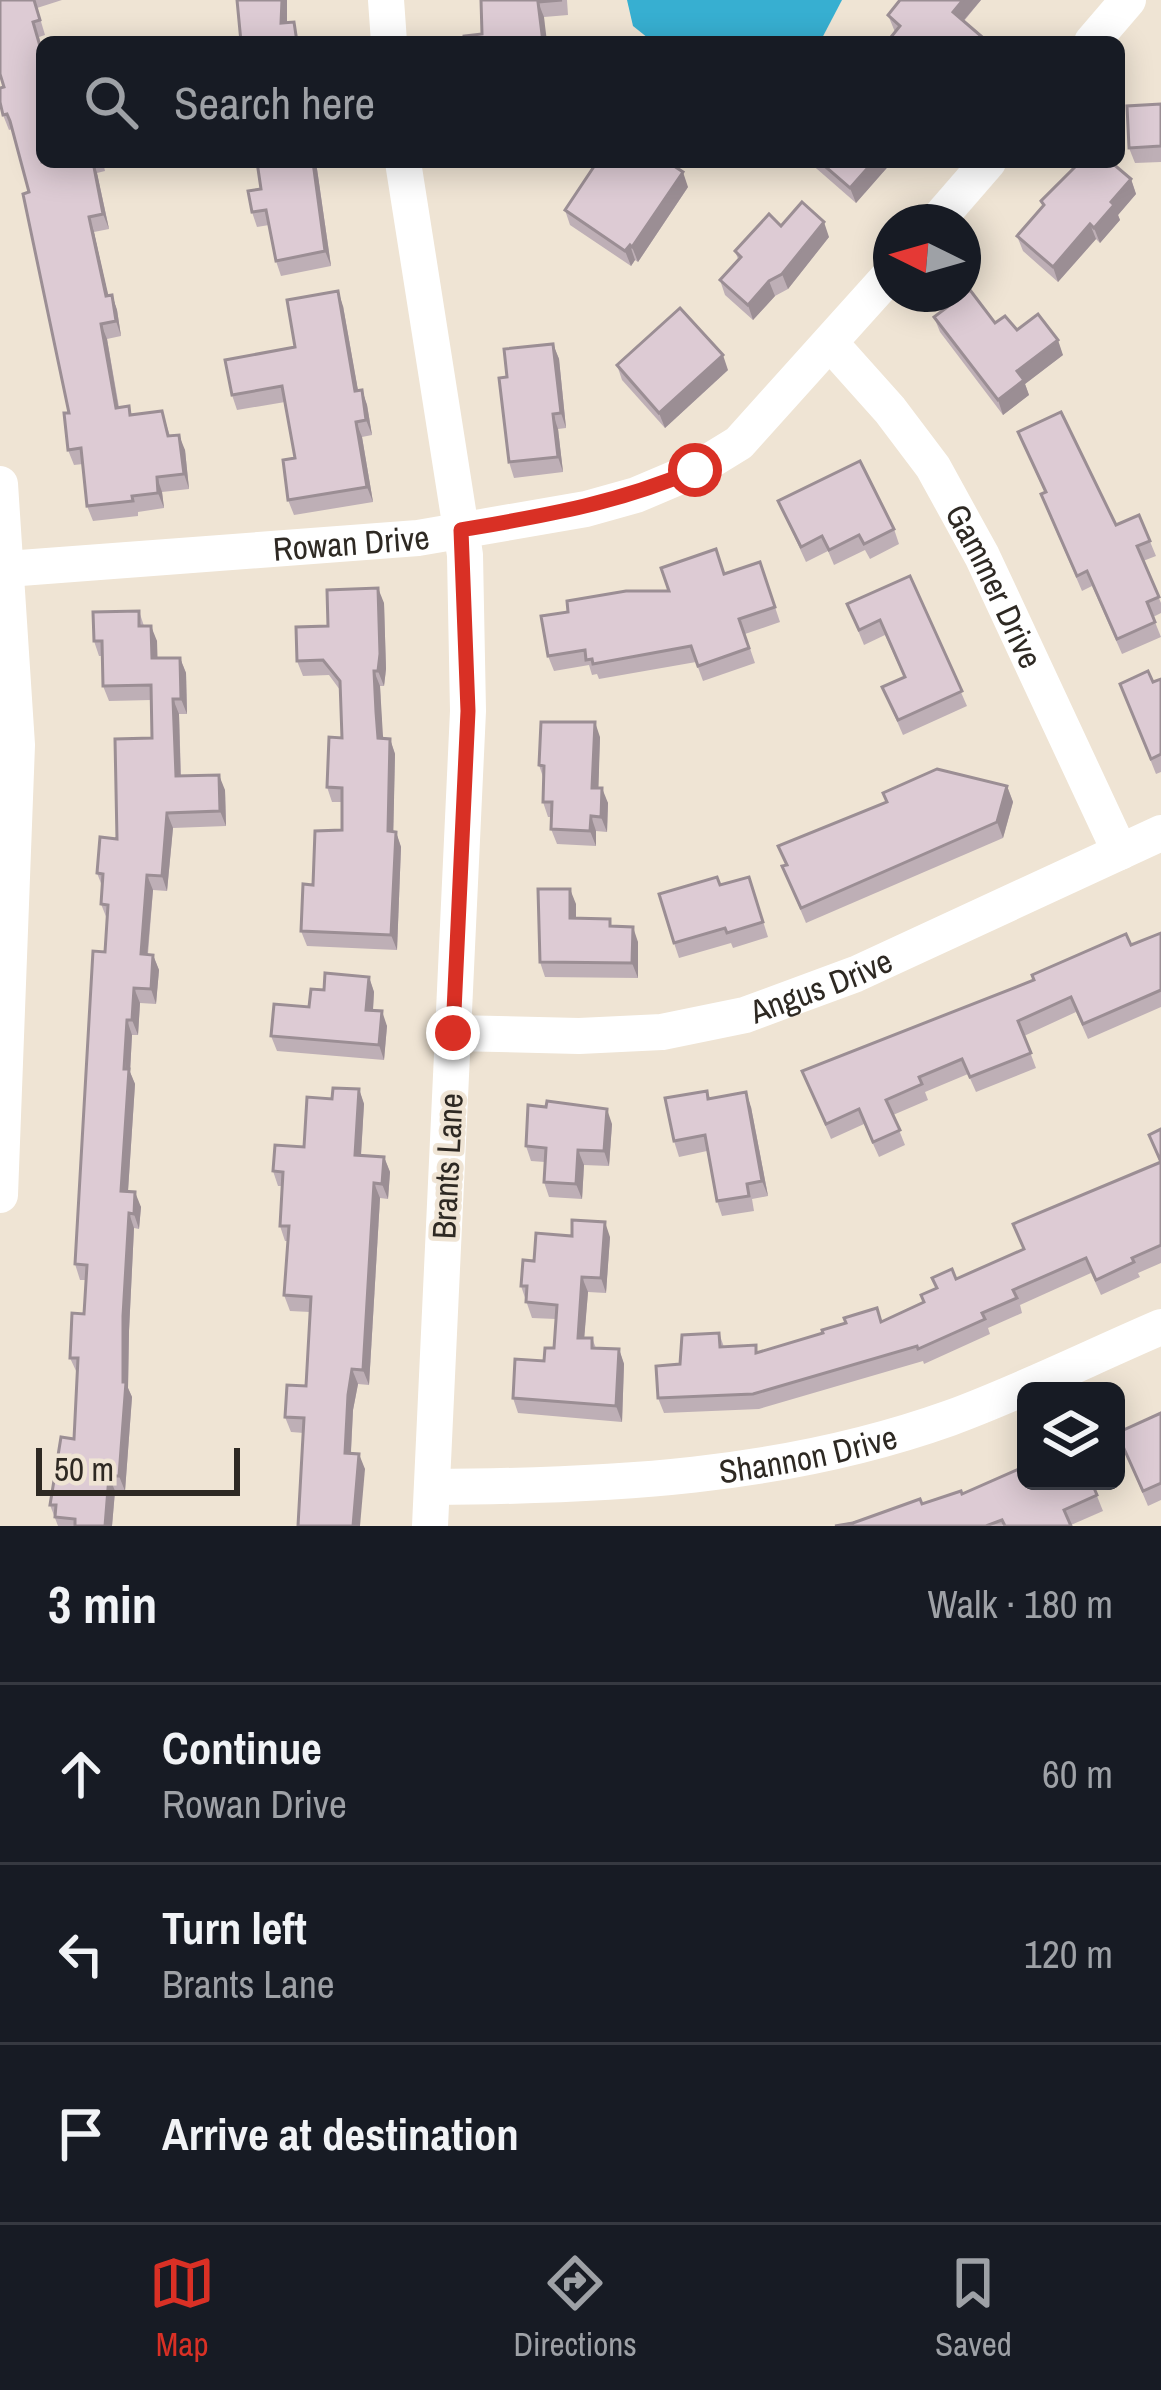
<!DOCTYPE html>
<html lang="en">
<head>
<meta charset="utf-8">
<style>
  body { margin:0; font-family:"Archivo Narrow",sans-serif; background:#20242c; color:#f1f3f6 }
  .controls { position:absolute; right:36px; bottom:36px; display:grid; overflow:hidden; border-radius:18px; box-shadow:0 6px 30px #0003 }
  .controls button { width:108px; height:108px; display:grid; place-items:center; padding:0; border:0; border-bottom:3px solid #363941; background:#171b24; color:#f1f3f6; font:60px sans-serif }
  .compass { position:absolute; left:873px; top:204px; width:108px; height:108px; border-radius:50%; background:#171b24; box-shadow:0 6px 30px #0003; rotate:275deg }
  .scale { position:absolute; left:36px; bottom:30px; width:204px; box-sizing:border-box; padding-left:12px; border:6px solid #2e2923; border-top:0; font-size:33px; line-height:42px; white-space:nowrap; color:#2e2923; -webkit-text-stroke:9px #efe4d4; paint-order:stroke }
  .stop { position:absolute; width:36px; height:36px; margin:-27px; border:9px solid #d93025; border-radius:50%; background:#fff }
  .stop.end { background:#d93025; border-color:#fff; box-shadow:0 3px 12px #0008 }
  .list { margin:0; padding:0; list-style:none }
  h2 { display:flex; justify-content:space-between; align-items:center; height:156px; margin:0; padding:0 48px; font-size:51px }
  h2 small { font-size:39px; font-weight:400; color:#9ea1a6 }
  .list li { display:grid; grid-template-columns:78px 1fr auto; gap:36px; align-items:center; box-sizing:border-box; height:180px; padding:0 48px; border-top:3px solid #363941 }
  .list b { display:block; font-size:45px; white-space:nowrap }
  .list p { margin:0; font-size:39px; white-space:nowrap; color:#9ea1a6 }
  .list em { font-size:39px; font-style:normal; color:#9ea1a6 }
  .icon { flex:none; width:66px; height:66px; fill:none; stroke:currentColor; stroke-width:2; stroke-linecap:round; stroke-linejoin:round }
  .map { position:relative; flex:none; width:1161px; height:1526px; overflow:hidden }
  .search { position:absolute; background:#171b24; box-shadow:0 6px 30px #0003; left:36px; right:36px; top:36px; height:132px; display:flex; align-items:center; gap:30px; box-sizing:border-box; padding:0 42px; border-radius:18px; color:#9ea1a6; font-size:45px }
  .sheet { height:696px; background:#171b24 }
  nav { display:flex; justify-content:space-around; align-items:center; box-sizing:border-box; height:168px; border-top:3px solid #363941; background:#171b24; font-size:33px; color:#9ea1a6 }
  nav a { display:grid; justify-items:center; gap:6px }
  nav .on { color:#d93025 }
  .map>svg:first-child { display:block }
  .water { fill:#37afd1 }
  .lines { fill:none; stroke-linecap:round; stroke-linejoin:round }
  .minor { stroke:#fff; stroke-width:36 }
  .wall { fill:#beafb6 }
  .shaded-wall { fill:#9b8e94 }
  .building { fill:#ddcbd4; stroke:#9b8e94; stroke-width:3 }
  .route { stroke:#d93025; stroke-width:15 }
  .labels { text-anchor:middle; stroke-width:9; stroke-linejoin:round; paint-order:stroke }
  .street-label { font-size:33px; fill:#2e2923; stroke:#efe4d4 }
</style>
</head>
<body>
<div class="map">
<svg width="1161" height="1526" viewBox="0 0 1161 1526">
  <rect width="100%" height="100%" fill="#efe4d4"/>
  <!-- water -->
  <polygon class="water" points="627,0 842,0 820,42 653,42 633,26"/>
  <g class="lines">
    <!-- minor -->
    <g class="minor">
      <polyline points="386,0 389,42"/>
      <polyline points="1092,42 1128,0"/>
      <polyline points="403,162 465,555 468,711 430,1526"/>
      <polyline points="936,222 988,162"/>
      <path id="s1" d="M831,344L890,410L933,467L982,556L1120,852"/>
      <polyline points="0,484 17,745 0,1195"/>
      <path id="s2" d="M7,569L418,538L586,509L636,495L695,470L739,443L891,274"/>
      <path id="s3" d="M453,1033L579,1036L662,1032L745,1015L856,974L1161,833"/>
      <path id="s4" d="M432,1487C608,1486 782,1478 950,1418C1021,1392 1091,1357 1161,1327"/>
    </g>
  </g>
  <!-- wall -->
  <g class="wall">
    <polygon points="0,0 62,0 37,8 45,35 39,37 42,49 42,162 103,162 105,171 97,173 109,229 94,232 108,296 112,295 117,310 121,336 107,339 119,407 132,415 162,411 170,436 185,450 189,489 162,492 164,508 138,512 138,516 93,521 87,506 83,464 74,465 68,450 69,413 29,192 12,129 9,130 3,115"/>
    <polygon points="481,0 567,0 568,15 544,17 482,34"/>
    <polygon points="900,0 981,0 964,21 988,42 887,42 895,32 888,15"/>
    <polygon points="1161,104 1161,162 1135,163 1129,148"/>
    <polygon points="257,162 316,162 331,266 281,276 276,261 269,225 257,227 252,212 261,189"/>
    <polygon points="809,162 892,162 856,203"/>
    <polygon points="1131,179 1136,194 1118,215 1120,220 1100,243 1096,239 1058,282 1023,251 1017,236 1043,207 1041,201"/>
    <polygon points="688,187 638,262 635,260 631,266 570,225 565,210"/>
    <polygon points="781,226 829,237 788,289 775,296 753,320 725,295 720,280 738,259 735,251"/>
    <polygon points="343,306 358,391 362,390 367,405 372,435 362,437 373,502 294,515 288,500 295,458 285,402 237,410 232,395 295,347"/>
    <polygon points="934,317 995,323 1017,330 1063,355 1025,384 1029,395 1003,415 940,332"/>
    <polygon points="553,344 559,359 566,428 558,429 563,472 514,478 509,462 507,377"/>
    <polygon points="617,365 728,370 665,428 622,380"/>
    <polygon points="1018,432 1116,525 1139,515 1156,556 1143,561 1161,603 1161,613 1153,617 1161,637 1122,654 1092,586 1082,591 1047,510 1041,494 1045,493"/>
    <polygon points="778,501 894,529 899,544 870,559 865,550 834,565 828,551 806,562"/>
    <polygon points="760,562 780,622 745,634 755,663 703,681 696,662 599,679 597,674 592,675 589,665 554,671 548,656 669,591"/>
    <polygon points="910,576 967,706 903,735 882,687 904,677 885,635 864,645 847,604"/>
    <polygon points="384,603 386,669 384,686 380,686 382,738 390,739 395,754 393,832 396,832 401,847 397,950 307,946 301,931 313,885 342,830 342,802 332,802 327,787 342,738 340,690 329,675 303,676 297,661 328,626"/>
    <polygon points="139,611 144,626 157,641 157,658 180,658 186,673 187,714 179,714 181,776 225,790 226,826 173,828 167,891 153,890 148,954 153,955 159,970 156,1004 140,1003 138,1035 132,1035 130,1072 135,1084 128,1191 141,1207 139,1229 134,1228 129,1331 128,1388 132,1397 125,1491 115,1491 112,1526 58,1526 50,1505 74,1439 77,1373 70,1358 84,1314 86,1280 80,1280 75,1264 107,919 101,904 102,886 97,873 117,839 152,738 151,700 109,701 103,686 103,656 99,656 94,641"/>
    <polygon points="1161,679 1161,772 1156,774 1120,684 1153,682"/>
    <polygon points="600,737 598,788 608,803 607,832 596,831 596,846 557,844 551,829 552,817 548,817 543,802 544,780 539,765"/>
    <polygon points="1007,786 1013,802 1003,838 806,923 782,866"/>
    <polygon points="749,877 768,937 733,948 731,943 679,958 674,943 720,885"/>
    <polygon points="576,904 576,918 613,926 638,942 638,978 545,977 540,962"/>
    <polygon points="1161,933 1161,1007 1088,1039 1076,1012 1024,1036 1036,1068 976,1092 968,1074 925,1092 928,1100 893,1115 905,1145 879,1157 864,1124 831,1139 802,1071"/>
    <polygon points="369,977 374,992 373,1011 387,1026 384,1060 277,1051 271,1036 309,1007 324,990"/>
    <polygon points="359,1089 364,1104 361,1156 384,1157 390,1172 388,1199 380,1198 369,1385 358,1384 353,1410 351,1453 365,1469 304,1433 291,1432 285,1417 306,1386 310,1312 290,1311 284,1295 288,1241 285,1241 280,1226 282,1186 278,1186 273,1171 304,1147 332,1099"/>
    <polygon points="707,1091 710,1098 751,1107 768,1196 752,1199 754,1211 722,1216 717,1201 707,1151 679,1157 674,1141"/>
    <polygon points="612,1124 609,1166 584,1165 582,1199 549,1197 544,1182 545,1162 531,1161 526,1146"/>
    <polygon points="1161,1129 1161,1263 1138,1273 1140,1277 1101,1295 1091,1273 1020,1305 1022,1313 988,1328 990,1334 924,1364 923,1361 759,1409 664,1413 658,1398 680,1364 719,1333 724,1347 758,1352 823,1333 846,1323 882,1322 923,1303 956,1279 1023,1249 1013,1224 1160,1163 1149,1135"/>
    <polygon points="610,1237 606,1293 588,1292 584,1338 592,1338 596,1348 619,1349 624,1364 622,1422 518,1413 513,1398 554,1348 556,1319 532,1318 521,1286 534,1261"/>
    <polygon points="1161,1413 1161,1500 1148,1506 1117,1433"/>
    <polygon points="1024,1476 1091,1481 1103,1511 1071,1525 1071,1526 835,1526 962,1494"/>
  </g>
  <!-- shaded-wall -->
  <g class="shaded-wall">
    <polygon points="282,0 287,0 287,38 281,23"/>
    <polygon points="963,0 981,0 958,27 953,12"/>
    <polygon points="538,2 544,17 547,42 543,42"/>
    <polygon points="93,162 97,173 109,229 103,214"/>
    <polygon points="313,162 316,162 331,266 325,251"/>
    <polygon points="873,162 892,162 856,203 850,188"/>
    <polygon points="683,172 688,187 638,262 632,247"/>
    <polygon points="1131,179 1136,194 1118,215 1120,220 1100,243 1094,228 1111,202"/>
    <polygon points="89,217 94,232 112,311 106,296"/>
    <polygon points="824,222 829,237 788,289 782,274"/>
    <polygon points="1090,224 1096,239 1058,282 1053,267"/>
    <polygon points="630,245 635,260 631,266 625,251"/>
    <polygon points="769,281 775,296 753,320 748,305"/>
    <polygon points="338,291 343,306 361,407 355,391"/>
    <polygon points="112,295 117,310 121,336 116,321"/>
    <polygon points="101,324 107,339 121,423 116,408"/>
    <polygon points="1058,340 1063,355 1025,384 1029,395 1003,415 998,400 1017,371"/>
    <polygon points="553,344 559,359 566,428 561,413"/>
    <polygon points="723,355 728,370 665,428 659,413"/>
    <polygon points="362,390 367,405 372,435 366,420"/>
    <polygon points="553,414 558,429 563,472 558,457"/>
    <polygon points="356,422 362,437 373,502 367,487"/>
    <polygon points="179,435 185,450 189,489 184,474"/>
    <polygon points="157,477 162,492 164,508 158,493"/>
    <polygon points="378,588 384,603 386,669 384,686 378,671"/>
    <polygon points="151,626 157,641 158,673 152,658"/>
    <polygon points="180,658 186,673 187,714 181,699"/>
    <polygon points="374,671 380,686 384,753 378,738"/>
    <polygon points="173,699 179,714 181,791 176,776"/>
    <polygon points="595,722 600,737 598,803 592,788"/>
    <polygon points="390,739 395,754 393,847 388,831"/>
    <polygon points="219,775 225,790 226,826 220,811"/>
    <polygon points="1007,786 1013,802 1003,838 997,822"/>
    <polygon points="602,788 608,803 607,832 601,817"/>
    <polygon points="167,813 173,828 167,891 162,876"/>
    <polygon points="591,816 596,831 596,846 590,831"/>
    <polygon points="396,832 401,847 397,950 391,935"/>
    <polygon points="147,875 153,890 146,969 141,954"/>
    <polygon points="570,889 576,904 576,933 570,918"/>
    <polygon points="633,927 638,942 638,978 632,963"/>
    <polygon points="153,955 159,970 156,1004 151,989"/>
    <polygon points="369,977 374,992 372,1025 366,1010"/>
    <polygon points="134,988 140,1003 138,1035 132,1020"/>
    <polygon points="382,1011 387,1026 384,1060 379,1045"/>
    <polygon points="127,1020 132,1035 130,1072 135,1084 127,1206 121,1191"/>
    <polygon points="359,1089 364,1104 360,1170 355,1155"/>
    <polygon points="746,1092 751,1107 768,1196 762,1181"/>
    <polygon points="607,1109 612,1124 609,1166 604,1151"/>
    <polygon points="578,1150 584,1165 582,1199 576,1184"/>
    <polygon points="384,1157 390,1172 388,1199 382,1184"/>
    <polygon points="374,1183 380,1198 369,1385 363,1370"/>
    <polygon points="135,1192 141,1207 139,1229 134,1214"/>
    <polygon points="129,1213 134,1228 129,1331 128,1388 132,1397 125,1491 119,1476 123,1316"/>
    <polygon points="605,1222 610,1237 606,1293 601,1278"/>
    <polygon points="582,1277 588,1292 583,1353 578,1338"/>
    <polygon points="619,1349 624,1364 622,1422 616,1406"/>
    <polygon points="352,1369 358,1384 353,1410 350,1468 345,1453 348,1395"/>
    <polygon points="359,1454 365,1469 360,1526 353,1526"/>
    <polygon points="109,1476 115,1491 112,1526 105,1526"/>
  </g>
  <!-- building -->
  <g class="building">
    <polygon points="0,0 34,0 40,20 33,22 42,53 42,162 93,162 103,214 89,217 106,296 112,295 116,321 101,324 116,408 129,406 130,415 162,411 168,436 179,435 184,474 157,477 158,493 132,496 133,501 87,506 81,448 68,450 64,413 69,413 23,194 29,192 10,121 7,114 3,115 0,102 0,88 4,87 0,74"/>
    <polygon points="237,0 282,0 281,23 294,22 297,42 241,42"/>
    <polygon points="481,0 562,0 538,2 543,42 464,42 464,36 482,34"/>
    <polygon points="900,0 963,0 953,12 988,42 945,42 941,39 939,42 887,42 900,26 888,15"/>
    <polygon points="1161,104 1161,146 1129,148 1127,106"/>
    <polygon points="257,162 313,162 325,251 276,261 266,210 252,212 248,191 261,189"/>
    <polygon points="597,162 668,162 683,172 632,247 630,245 625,251 565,210"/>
    <polygon points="820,162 873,162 850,188"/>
    <polygon points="1080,162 1111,162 1131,179 1111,202 1114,205 1094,228 1090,224 1053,267 1017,236 1044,205 1041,201"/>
    <polygon points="802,202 824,222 782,274 769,281 748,305 720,280 741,257 735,251 769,214 781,226"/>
    <polygon points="970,290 995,323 1005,316 1017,330 1038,314 1058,340 1017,371 1024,380 998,400 934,317"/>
    <polygon points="338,291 355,391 362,390 366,420 356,422 367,487 288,500 283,460 295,458 282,386 232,395 225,360 295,347 287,300"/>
    <polygon points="680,308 723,355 659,413 617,365"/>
    <polygon points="553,344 561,413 553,414 558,457 509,462 499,378 507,377 504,349"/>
    <polygon points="1061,412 1116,525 1139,515 1150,541 1137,546 1159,597 1147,602 1155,622 1117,639 1087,571 1077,576 1041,494 1046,492 1018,432"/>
    <polygon points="860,461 894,529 864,544 859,535 829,550 822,536 801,547 778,501"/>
    <polygon points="716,549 724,574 760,562 775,607 739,619 749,648 698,666 691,646 593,664 592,659 586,660 585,650 548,656 541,616 568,612 567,601 626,591 669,591 661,568"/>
    <polygon points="910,576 962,691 898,720 882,687 905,677 880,620 859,630 847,604"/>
    <polygon points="378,588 380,654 378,671 374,671 376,712 378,738 390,739 388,831 396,832 391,935 301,931 303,884 313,885 315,831 342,830 342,788 327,787 329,737 342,738 340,681 323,660 297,661 296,627 328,626 327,590"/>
    <polygon points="139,611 139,626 151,626 152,658 180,658 181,699 173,699 176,776 219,775 220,811 167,813 162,876 147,875 141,954 153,955 151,989 134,988 132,1020 127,1020 124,1069 129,1069 121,1191 135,1192 134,1214 129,1213 123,1316 123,1382 126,1382 119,1476 109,1476 105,1526 75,1526 75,1519 55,1517 56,1505 50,1505 61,1437 74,1439 78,1358 70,1358 72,1313 84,1314 87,1265 75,1264 93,951 105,952 108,905 101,904 103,874 97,873 100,837 117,839 115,739 152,738 151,685 103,686 102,641 94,641 93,612"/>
    <polygon points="1148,671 1153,682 1161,679 1161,754 1151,759 1120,684"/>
    <polygon points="541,722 595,722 592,788 602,788 601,817 591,816 590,831 551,829 552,802 543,802 544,766 539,765"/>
    <polygon points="937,769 1007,786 997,822 801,908 782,866 787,865 778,846 887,802 883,793"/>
    <polygon points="717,877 720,885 749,877 763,922 727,933 725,928 674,943 659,894"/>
    <polygon points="538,889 570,889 570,918 610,919 610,926 633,927 632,963 540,962"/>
    <polygon points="1161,933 1161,990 1083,1024 1071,997 1018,1021 1031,1053 970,1077 962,1059 919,1077 922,1084 886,1100 900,1130 873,1142 859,1109 826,1124 802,1071 1034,980 1032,975 1126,934 1131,945"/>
    <polygon points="325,973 369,977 366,1010 382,1011 379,1045 271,1036 274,1004 309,1007 311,989 324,990"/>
    <polygon points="333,1088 359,1089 355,1155 384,1157 382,1184 374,1183 363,1370 352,1369 348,1395 345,1453 359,1454 353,1526 298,1526 304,1418 285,1417 287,1385 306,1386 311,1297 284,1295 289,1226 280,1226 283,1172 273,1171 275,1145 304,1147 307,1097 332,1099"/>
    <polygon points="707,1091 708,1099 746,1092 762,1181 747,1184 749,1196 717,1201 705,1135 674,1141 665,1098"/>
    <polygon points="547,1101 607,1109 604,1151 578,1150 576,1184 544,1182 546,1148 526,1146 528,1105 546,1107"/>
    <polygon points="1161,1129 1161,1162 1149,1135"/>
    <polygon points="1161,1162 1161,1245 1132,1258 1134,1262 1096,1280 1086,1258 1013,1290 1017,1298 982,1313 985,1319 918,1349 917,1346 753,1394 658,1398 656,1366 680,1364 682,1335 719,1333 720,1347 756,1345 756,1353 823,1333 822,1330 846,1323 844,1318 877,1308 881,1322 924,1302 921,1295 937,1288 932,1278 952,1269 956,1279 1024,1249 1013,1224"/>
    <polygon points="572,1220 605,1222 601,1278 582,1277 578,1338 592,1338 592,1348 619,1349 616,1406 513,1398 515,1359 544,1361 545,1348 554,1348 557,1305 526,1302 527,1286 521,1286 523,1260 534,1261 536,1233 572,1236"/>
    <polygon points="1161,1413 1161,1483 1143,1491 1117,1433"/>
    <polygon points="1021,1468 1024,1476 1026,1475 1026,1481 1091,1481 1097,1495 1064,1510 1071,1526 1005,1526 1002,1520 986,1526 835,1526 853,1523 920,1499 922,1504 961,1491 962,1494"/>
  </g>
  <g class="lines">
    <!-- route -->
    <path class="route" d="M453,1033L468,711L461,530C547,515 615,504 695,470"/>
  </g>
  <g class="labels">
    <!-- street labels -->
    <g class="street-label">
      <text dy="12" stroke="none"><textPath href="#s2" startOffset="345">Rowan Drive</textPath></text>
      <text dy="12" stroke="none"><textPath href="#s1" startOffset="294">Gammer Drive</textPath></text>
      <text dy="12" stroke="none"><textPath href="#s3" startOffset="375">Angus Drive</textPath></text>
      <text transform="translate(447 1166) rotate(-87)" y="12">Brants Lane</text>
      <text dy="12" stroke="none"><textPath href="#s4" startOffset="378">Shannon Drive</textPath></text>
    </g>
  </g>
</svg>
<div class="controls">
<button><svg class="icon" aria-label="layers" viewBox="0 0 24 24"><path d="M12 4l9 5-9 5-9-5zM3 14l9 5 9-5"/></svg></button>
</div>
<svg class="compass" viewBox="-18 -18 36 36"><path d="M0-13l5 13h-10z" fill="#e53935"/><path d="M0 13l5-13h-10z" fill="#9ea1a6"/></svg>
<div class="scale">50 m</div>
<div class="stop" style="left:695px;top:470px"></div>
<div class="stop end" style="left:453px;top:1033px"></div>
<div class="search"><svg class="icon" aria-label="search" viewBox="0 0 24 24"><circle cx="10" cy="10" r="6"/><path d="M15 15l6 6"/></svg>Search here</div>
</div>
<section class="sheet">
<h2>3 min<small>Walk · 180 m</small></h2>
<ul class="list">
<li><svg class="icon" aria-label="ahead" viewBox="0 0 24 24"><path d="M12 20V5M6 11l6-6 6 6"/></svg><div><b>Continue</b><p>Rowan Drive</p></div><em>60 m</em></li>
<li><svg class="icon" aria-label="left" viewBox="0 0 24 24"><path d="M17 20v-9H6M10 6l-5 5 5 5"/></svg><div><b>Turn left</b><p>Brants Lane</p></div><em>120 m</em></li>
<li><svg class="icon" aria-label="arrive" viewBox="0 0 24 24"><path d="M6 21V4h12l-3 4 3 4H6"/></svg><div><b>Arrive at destination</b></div></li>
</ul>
</section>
<nav>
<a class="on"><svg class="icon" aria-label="map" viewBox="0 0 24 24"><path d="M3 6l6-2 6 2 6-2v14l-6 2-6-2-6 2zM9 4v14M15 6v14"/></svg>Map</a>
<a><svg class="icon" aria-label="directions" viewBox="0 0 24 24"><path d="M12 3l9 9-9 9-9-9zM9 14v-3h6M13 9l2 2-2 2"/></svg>Directions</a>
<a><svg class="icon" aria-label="saved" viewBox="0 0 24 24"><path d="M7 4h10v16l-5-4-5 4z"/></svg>Saved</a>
</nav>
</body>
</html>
